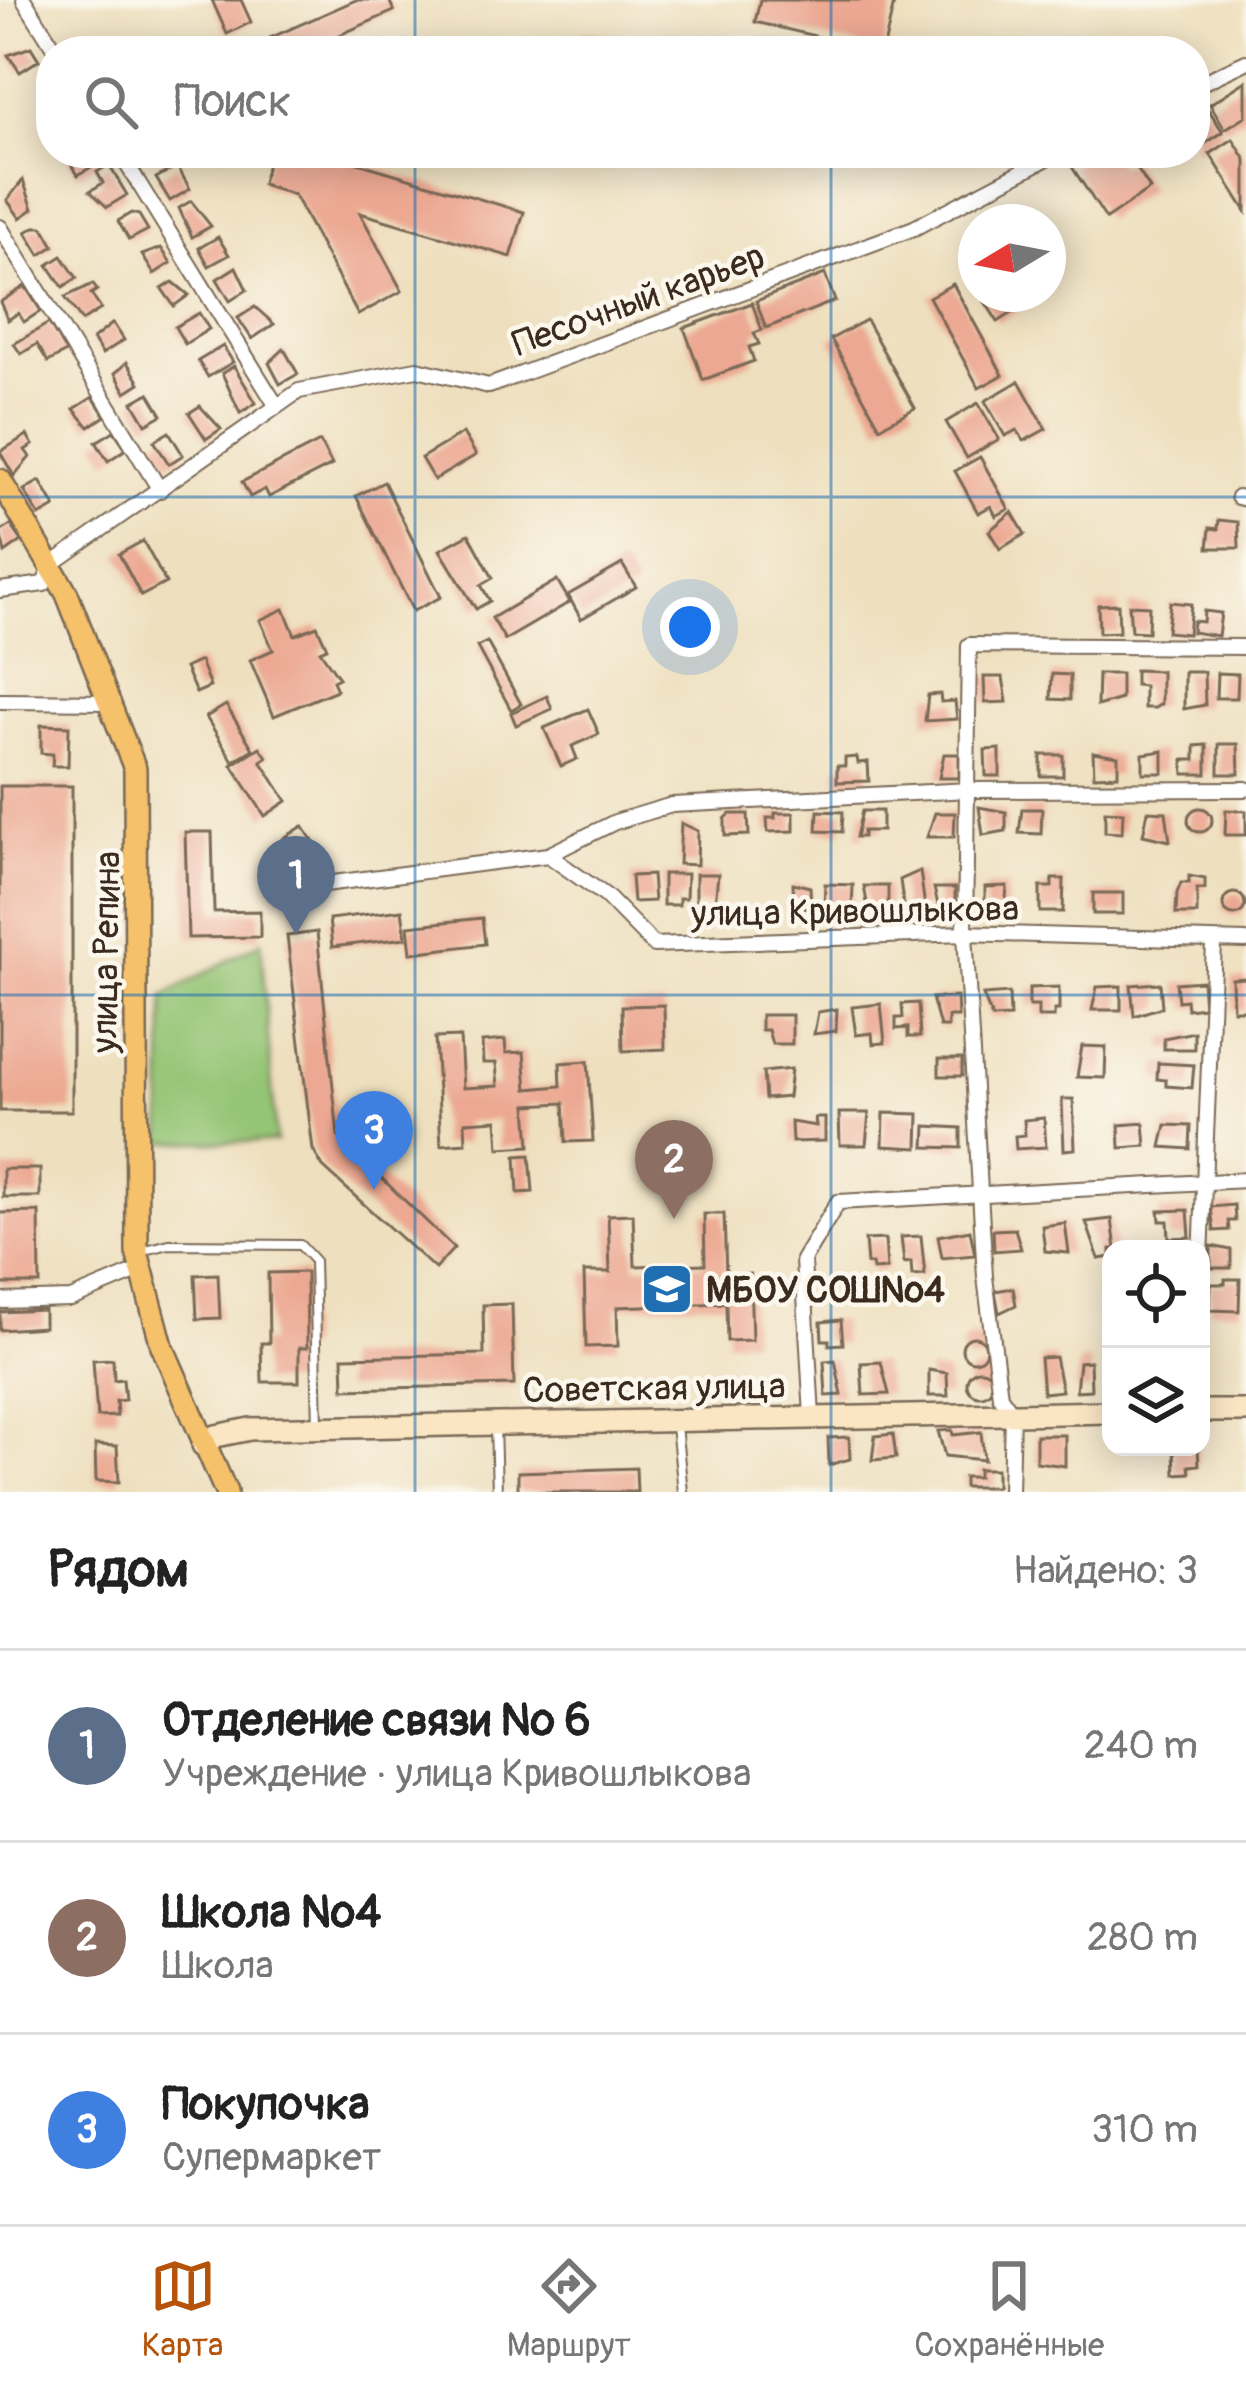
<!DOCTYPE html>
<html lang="ru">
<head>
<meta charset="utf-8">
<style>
  body { margin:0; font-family:Pangolin,sans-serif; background:#f6f6f6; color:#222 }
  .controls { position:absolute; right:36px; bottom:36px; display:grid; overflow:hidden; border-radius:24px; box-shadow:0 6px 30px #0003 }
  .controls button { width:108px; height:108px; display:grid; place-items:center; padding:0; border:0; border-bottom:3px solid #e0e0e0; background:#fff; color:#222; font:60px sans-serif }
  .compass { position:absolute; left:958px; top:204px; width:108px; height:108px; border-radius:50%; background:#fff; box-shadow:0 6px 30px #0003; rotate:260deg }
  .you { position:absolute; left:690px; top:627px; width:42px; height:42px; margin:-30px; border:9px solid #fff; border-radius:50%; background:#1a73e8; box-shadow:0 0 0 18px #1a73e833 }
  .badge { display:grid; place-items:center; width:78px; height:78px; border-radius:50%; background:#b45309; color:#fff; font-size:39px; font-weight:700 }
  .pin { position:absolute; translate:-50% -99px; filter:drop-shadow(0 3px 6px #0008) }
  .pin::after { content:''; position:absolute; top:63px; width:42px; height:36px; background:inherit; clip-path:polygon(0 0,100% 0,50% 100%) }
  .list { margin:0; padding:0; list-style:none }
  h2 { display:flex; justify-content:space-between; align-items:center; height:156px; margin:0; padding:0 48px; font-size:51px }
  h2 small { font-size:39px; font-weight:400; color:#767676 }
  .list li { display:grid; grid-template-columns:78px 1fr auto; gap:36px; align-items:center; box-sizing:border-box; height:192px; padding:0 48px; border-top:3px solid #e0e0e0 }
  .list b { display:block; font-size:45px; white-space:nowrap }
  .list p { margin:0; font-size:39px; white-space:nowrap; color:#767676 }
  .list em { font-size:39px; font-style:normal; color:#767676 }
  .icon { flex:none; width:66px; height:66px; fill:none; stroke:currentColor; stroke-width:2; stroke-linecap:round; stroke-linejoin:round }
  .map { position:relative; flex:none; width:1246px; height:1492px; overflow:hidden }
  .search { position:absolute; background:#fff; box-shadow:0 6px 30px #0003; left:36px; right:36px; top:36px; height:132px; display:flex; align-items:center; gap:30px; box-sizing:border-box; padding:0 42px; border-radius:48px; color:#767676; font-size:45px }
  .sheet { height:732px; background:#fff }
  nav { display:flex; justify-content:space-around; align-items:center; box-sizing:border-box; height:168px; border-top:3px solid #e0e0e0; background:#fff; font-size:33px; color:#767676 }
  nav a { display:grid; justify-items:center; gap:6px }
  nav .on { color:#b45309 }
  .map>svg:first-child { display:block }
  .green { fill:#94c474; stroke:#687749; stroke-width:3 }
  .building { fill:#eca892 }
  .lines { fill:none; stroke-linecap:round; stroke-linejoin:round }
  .service-casing { stroke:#7a6956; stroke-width:12 }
  .minor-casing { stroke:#7a6956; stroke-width:18 }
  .secondary-casing { stroke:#7a6956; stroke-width:26 }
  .primary-casing { stroke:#7a6956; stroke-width:26 }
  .service { stroke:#fff; stroke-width:8 }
  .minor { stroke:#fff; stroke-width:14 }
  .secondary { stroke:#fbe6c4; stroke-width:21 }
  .primary { stroke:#f5c16b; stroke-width:21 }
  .grid { fill:none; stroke:#1f6fb2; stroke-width:3; stroke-opacity:0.55 }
  .labels { text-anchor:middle; stroke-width:9; stroke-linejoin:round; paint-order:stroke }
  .street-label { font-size:36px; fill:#3b2a1e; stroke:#fbf7ec }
  .poi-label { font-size:36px; font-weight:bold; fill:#3b2a1e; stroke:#fbf7ec; text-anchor:start }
</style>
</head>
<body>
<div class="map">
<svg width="1246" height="1492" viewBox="0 0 1246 1492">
  <rect width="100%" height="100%" fill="#fbf7ec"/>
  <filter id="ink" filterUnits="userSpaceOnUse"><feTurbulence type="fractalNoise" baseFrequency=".00833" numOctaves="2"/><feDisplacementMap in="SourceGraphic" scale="24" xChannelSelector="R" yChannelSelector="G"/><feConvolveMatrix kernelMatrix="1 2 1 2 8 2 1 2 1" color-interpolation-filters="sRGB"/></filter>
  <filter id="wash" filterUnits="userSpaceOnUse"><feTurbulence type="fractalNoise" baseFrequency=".004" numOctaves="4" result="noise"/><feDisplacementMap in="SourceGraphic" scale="48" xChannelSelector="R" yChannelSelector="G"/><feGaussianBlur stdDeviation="2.7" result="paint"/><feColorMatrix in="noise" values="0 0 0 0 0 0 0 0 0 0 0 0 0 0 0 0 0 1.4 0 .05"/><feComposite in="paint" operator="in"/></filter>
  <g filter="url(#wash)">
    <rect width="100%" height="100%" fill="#eedfbe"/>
    <!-- green -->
    <polygon class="green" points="261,942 276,1142 162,1142 164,996"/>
    <g id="blocks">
      <!-- building -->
      <g class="building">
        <polygon points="212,0 241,0 251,22 227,34"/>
        <polygon points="356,0 389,0 394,11 303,51 276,51 270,38"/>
        <polygon points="760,0 879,0 894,3 883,51 879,51 755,22"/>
        <polygon points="582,31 624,36 623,51 580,51"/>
        <polygon points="31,47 39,60 20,72 8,55"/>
        <polygon points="1246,81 1246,116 1225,129 1210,104"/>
        <polygon points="1207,107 1223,132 1195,150 1195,115"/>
        <polygon points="1233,139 1246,160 1246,211 1210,154"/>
        <polygon points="64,153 99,153 103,160 78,175"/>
        <polygon points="270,153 324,153 524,212 511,257 360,213 402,291 358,315 294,195 262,184"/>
        <polygon points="1092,153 1111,153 1120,166 1131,159 1150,189 1106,219 1072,167"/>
        <polygon points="109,165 127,195 107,207 90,191 103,183 97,172"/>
        <polygon points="177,166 190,189 170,201 156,178"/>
        <polygon points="23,180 33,209 20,218 7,200"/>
        <polygon points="191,201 211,226 192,237 179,208"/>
        <polygon points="131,213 139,215 148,230 129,240 118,221"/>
        <polygon points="35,227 43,227 54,246 40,255 26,232"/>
        <polygon points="218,237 229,255 209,266 199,248"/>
        <polygon points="161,248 171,263 154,274 142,255"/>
        <polygon points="62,256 77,278 63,287 48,265"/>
        <polygon points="236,267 247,290 230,301 217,279"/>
        <polygon points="825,274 835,301 766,328 756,301"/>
        <polygon points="173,282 189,295 174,306 162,289"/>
        <polygon points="93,284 97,290 91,294 101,309 82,321 65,297"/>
        <polygon points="953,284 1003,375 979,388 929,297"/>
        <polygon points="25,286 41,311 24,322 18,313 8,320 0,302"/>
        <polygon points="980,294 1011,294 1020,308 998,322"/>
        <polygon points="752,303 762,330 754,333 759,344 749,347 754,361 703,380 684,328"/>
        <polygon points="255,307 274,324 252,339 238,318"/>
        <polygon points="199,313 209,329 185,344 175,327"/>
        <polygon points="866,320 915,408 880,427 831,339"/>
        <polygon points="49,323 66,352 48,362 37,344 21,354 14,344"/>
        <polygon points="113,323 124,340 102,354 93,339"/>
        <polygon points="223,346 233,362 208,377 198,361"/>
        <polygon points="284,349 298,374 280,384 269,363"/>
        <polygon points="127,362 140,383 126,392 115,373"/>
        <polygon points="234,366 256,403 240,413 222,373"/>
        <polygon points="1019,381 1046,429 1024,441 1017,430 1005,436 985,401"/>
        <polygon points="149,393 162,415 146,424 133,402"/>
        <polygon points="93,397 105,416 89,427 74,409"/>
        <polygon points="978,403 999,439 967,458 946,422"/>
        <polygon points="200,406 221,429 206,439 189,413"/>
        <polygon points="114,431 126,449 108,461 96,442"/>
        <polygon points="169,432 183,455 169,464 154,441"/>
        <polygon points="463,433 476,455 434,480 421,458"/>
        <polygon points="27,435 33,445 25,450 30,457 14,476 0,452"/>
        <polygon points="320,442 332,465 269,497 265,489 250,497 242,482"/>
        <polygon points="980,457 1009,509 996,516 991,506 978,513 955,471"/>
        <polygon points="40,481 55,507 39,516 24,490"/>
        <polygon points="384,482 441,597 413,611 356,496"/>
        <polygon points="1012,512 1025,534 1000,549 989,531"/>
        <polygon points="1219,520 1238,522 1239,548 1208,548 1210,528 1218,529"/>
        <polygon points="11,525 22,541 5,553 0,532"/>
        <polygon points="469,534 493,578 481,585 490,601 476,609 440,550"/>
        <polygon points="143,541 166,583 141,596 119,554"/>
        <polygon points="622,564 636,587 581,619 568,595"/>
        <polygon points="557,580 570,602 505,640 492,618"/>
        <polygon points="1170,602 1191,604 1188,634 1167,632"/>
        <polygon points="1118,604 1119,632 1099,633 1098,605"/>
        <polygon points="1129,605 1149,606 1148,632 1131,631"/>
        <polygon points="284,609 295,635 317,626 327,648 320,651 339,678 333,681 337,690 274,716 250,660 273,650 260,620"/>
        <polygon points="1204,611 1221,613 1218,636 1192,632 1193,621 1203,622"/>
        <polygon points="487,642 521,704 511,710 477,647"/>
        <polygon points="200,661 210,687 196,693 185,668"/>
        <polygon points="1135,670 1161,671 1161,704 1155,708 1144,708 1144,686 1135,685"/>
        <polygon points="1184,672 1204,672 1205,705 1184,709"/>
        <polygon points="1217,673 1238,674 1237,698 1216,698"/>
        <polygon points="1052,674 1070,675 1070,700 1051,699"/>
        <polygon points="1098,674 1121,674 1121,699 1097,706"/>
        <polygon points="984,677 1003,677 1007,702 985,703"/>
        <polygon points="940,694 941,702 955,701 957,719 925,721 928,695"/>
        <polygon points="547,696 552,709 516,725 511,713"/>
        <polygon points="226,705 253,749 233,761 206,717"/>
        <polygon points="588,709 599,734 572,746 577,759 561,766 544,728"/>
        <polygon points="41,725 69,726 68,766 52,766 53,754 41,753"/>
        <polygon points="1219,744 1238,744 1239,774 1219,774"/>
        <polygon points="1207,745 1207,774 1184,774 1183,760 1195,760 1195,746"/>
        <polygon points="260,747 267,757 261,761 287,801 265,816 232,765"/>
        <polygon points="1000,749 1000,776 986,776 985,750"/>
        <polygon points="1163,751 1163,773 1143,773 1143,754"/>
        <polygon points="1093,752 1118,756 1118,775 1094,776"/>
        <polygon points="944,754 959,754 959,778 939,778"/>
        <rect x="1041" y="755" width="22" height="21"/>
        <polygon points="857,757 858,763 868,762 869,781 837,782 837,766 845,766 845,758"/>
        <rect x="0" y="786" width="72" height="325"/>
        <polygon points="979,807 1006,812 1006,831 983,835"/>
        <circle cx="1200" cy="820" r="12"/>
        <polygon points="1022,809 1042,809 1041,834 1019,833"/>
        <polygon points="1226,810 1246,811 1246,835 1225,835"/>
        <polygon points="818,811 843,812 842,832 817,831"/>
        <polygon points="862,811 882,811 882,831 863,831 863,837 856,837"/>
        <polygon points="1105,811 1123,812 1122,833 1105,832"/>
        <polygon points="1148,811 1166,812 1170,841 1143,835"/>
        <polygon points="775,813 794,813 794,831 768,832 767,818 775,818"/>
        <polygon points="935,813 955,813 954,837 927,837"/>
        <polygon points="730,814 748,814 749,835 725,836 725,819"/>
        <polygon points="681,823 698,831 697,865 679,864"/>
        <polygon points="303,826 322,855 304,868 284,838"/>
        <polygon points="185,832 212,832 214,912 260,911 260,937 188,938"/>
        <polygon points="920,871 925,907 904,910 900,880"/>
        <polygon points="663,874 687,874 686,898 679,898 679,905 663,905"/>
        <polygon points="696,874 718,874 715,905 696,905"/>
        <polygon points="652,875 654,901 633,902 631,876"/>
        <polygon points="1189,876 1205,879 1205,889 1197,889 1197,914 1176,914 1177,893 1181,883 1189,883"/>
        <polygon points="1052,879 1064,879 1063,912 1040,912 1040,887 1052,887"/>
        <polygon points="793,883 810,887 811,907 794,908"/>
        <polygon points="825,884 853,885 852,911 824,909"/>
        <polygon points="864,886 888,886 888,908 868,908"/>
        <polygon points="1007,886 1005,911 985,911 985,887"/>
        <polygon points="934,888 955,888 955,909 939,909"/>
        <circle cx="1234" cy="904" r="11"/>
        <rect x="1093" y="893" width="30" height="21"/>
        <polygon points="402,910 406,938 332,947 329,919"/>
        <polygon points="482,918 485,944 411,953 408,926"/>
        <polygon points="317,932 338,1136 454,1248 435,1269 323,1167 313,1150 287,936"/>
        <polygon points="1246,978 1246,1010 1233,1010 1232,979"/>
        <polygon points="1202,981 1204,1007 1187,1009 1186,1000 1178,1001 1176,983"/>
        <polygon points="1160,983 1162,1007 1134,1016 1131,985"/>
        <polygon points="1121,986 1121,1010 1092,1010 1097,987"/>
        <polygon points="1059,987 1059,1010 1054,1010 1054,1017 1038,1017 1038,1006 1029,1006 1029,988"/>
        <polygon points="1009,993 1010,1017 992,1018 983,995"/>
        <polygon points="957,997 958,1017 948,1017 948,1027 940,1027 932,998"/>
        <polygon points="918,1003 920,1037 908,1037 908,1028 896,1029 896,1018 903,1018 902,1004"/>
        <polygon points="881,1004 885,1043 873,1044 872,1033 856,1035 852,1007"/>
        <polygon points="664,1005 665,1049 623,1051 622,1006"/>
        <polygon points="837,1009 836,1031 814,1034 818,1012"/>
        <polygon points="761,1015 792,1015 792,1044 772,1044 768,1030 761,1030"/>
        <polygon points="1194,1032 1194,1049 1164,1049 1164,1038"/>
        <polygon points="460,1037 463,1088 498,1086 496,1063 483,1063 482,1042 505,1040 506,1053 524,1052 527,1089 561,1086 560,1063 588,1061 593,1141 566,1142 564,1103 527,1105 530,1146 499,1148 497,1120 465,1122 466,1143 441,1145 435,1038"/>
        <polygon points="1082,1046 1106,1047 1105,1078 1077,1077"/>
        <rect x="939" y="1059" width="23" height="17"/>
        <polygon points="1158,1063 1194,1065 1192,1088 1166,1086 1166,1080 1157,1079"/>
        <polygon points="791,1069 788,1097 765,1099 763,1072"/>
        <polygon points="1062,1099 1073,1099 1075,1149 1064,1150"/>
        <polygon points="839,1113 869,1113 866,1145 840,1145"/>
        <polygon points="884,1113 919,1114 918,1148 883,1146"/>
        <polygon points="815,1118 825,1118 825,1141 792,1142 791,1122 816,1126"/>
        <polygon points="1044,1118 1046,1147 1016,1149 1015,1136 1025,1135 1024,1120"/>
        <polygon points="1144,1123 1146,1146 1120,1148 1119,1125"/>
        <polygon points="1166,1125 1191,1126 1190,1149 1161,1147"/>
        <polygon points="926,1126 961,1128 961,1148 925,1147"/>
        <polygon points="530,1155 533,1192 518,1193 516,1156"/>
        <rect x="3" y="1169" width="37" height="28"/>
        <polygon points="1234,1205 1235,1221 1228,1221 1229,1230 1214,1231 1211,1207"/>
        <polygon points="1188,1210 1190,1237 1169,1238 1168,1221 1160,1221 1159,1211"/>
        <polygon points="39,1212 40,1284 0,1284 0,1213"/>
        <polygon points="633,1214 635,1266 705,1264 704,1214 724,1214 726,1275 750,1274 752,1340 727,1341 726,1303 617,1307 618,1346 586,1347 584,1272 610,1272 608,1215"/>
        <polygon points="1112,1219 1116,1249 1111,1249 1111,1257 1099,1259 1086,1222"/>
        <polygon points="1065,1223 1069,1253 1045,1251 1042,1226"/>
        <polygon points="1015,1229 1021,1249 994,1251 993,1230"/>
        <polygon points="970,1230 975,1255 942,1258 938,1236"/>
        <polygon points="921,1236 925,1275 912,1276 911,1262 904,1263 901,1237"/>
        <polygon points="885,1239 887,1269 873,1270 872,1264 867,1264 865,1240"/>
        <polygon points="1211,1246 1231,1250 1231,1268 1211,1268"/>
        <polygon points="306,1272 307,1348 299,1348 299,1382 262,1382 261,1343 269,1343 268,1273"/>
        <polygon points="218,1274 220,1318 197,1319 195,1275"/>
        <polygon points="1225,1279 1240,1279 1239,1311 1210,1310 1211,1284 1225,1284"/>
        <polygon points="1013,1288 1016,1305 999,1313 995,1291"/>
        <polygon points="512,1304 514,1385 344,1389 343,1357 484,1354 483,1305"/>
        <polygon points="44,1310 44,1327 0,1330 0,1312"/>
        <polygon points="841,1320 843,1344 829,1345 829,1340 822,1340 821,1322"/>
        <circle cx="974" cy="1349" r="12"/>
        <polygon points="1055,1357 1062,1391 1043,1393 1040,1358"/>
        <polygon points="113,1359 114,1380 123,1379 125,1400 116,1401 117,1416 97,1417 93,1360"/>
        <polygon points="835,1360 842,1395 826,1396 824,1361"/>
        <polygon points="1090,1361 1091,1390 1076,1391 1079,1362"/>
        <polygon points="881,1362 889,1394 863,1395 861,1363"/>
        <circle cx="980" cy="1383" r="13"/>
        <polygon points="929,1370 947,1373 948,1396 929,1396"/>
        <polygon points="952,1430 953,1435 981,1432 984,1460 945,1456 938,1431"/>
        <polygon points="893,1434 896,1458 872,1460 875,1436"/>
        <polygon points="1036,1435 1065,1435 1065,1466 1036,1462"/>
        <polygon points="849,1437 850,1459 829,1465 828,1438"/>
        <polygon points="95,1445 117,1446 119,1482 96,1481"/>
        <polygon points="1174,1447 1198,1447 1199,1465 1189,1466 1190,1473 1175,1474"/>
        <polygon points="636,1468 637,1492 518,1492 518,1472"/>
        <polygon points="978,1469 996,1469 996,1487 964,1487 964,1477 978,1477"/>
      </g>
    </g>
  </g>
  <g filter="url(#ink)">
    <use href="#blocks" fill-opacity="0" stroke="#7a6956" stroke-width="3"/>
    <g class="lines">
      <!-- service casing -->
      <g class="service-casing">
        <g id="service">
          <polyline points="142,1251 169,1244 300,1245 314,1260 318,1426"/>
          <polyline points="495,1425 497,1492"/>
          <polyline points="676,1426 683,1492"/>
        </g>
      </g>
      <!-- minor casing -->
      <g class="minor-casing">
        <g id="minor">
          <polyline points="24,0 56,51"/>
          <polyline points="1195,86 1246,62"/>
          <polyline points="120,153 276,405"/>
          <polyline points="0,227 160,490"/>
          <polyline points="1238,497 1246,499"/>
          <polyline points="0,590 44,584 52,564 299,391 417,369 489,386 914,228 1057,153"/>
          <polyline points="0,701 113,702"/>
          <polyline points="548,855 615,822 672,805 970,790 1246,789"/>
          <polyline points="287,889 548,855 606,896 654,945 965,933 1246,941"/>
          <polyline points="1201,1258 1214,943"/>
          <polyline points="0,1301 71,1299 140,1270"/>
          <polyline points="812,1417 803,1260 838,1202 1246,1180"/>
          <polyline points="1010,1492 1012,1413 1000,1396 985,1277 965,933 969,645 1246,647"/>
        </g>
      </g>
      <!-- secondary casing -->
      <g class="secondary-casing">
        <g id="secondary">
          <polyline points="1201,1411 1246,1411"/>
          <polyline points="203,1445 216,1436 250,1429 1111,1412"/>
        </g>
      </g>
      <!-- primary casing -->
      <g class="primary-casing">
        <polyline id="primary" points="0,480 67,594 135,769 137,1252 162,1346 226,1492"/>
      </g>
      <!-- service -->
      <use href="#service" class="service"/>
      <!-- minor -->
      <use href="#minor" class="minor"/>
      <!-- secondary -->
      <use href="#secondary" class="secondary"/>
      <!-- primary -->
      <use href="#primary" class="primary"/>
    </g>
  </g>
  <!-- grid -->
  <path class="grid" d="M415,0V51M831,0V51M415,153V1492M831,153V1492M0,497H1246M0,995H1246"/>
  <!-- icons -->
  <defs>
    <g id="school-square" transform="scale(2.7)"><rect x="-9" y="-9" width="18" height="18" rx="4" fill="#1f6fb2" stroke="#fbf7ec"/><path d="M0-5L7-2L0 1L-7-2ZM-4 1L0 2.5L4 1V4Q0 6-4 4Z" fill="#fff"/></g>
  </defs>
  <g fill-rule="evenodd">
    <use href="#school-square" x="667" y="1289"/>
  </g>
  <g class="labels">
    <!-- street labels -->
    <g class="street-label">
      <text transform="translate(638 299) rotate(-20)" y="13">Песочный карьер</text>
      <text transform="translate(855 910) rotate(-1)" y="13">улица Кривошлыкова</text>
      <text transform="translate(105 952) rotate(-89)" y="13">улица Репина</text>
      <text transform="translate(654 1387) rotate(-1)" y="13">Советская улица</text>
    </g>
    <!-- poi labels -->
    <g class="poi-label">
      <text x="706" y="1302">МБОУ СОШ№4</text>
    </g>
  </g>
</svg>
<div class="controls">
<button><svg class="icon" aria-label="locate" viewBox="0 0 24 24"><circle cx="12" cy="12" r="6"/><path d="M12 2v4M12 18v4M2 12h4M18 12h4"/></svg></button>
<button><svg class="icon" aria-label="layers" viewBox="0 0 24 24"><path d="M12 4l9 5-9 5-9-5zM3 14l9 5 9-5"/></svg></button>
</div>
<svg class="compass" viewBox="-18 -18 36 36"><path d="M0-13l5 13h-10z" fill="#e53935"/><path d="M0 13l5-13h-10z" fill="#767676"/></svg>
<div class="you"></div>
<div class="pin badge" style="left:296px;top:935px;background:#5c6f8a">1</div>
<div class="pin badge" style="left:674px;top:1219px;background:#8d6e63">2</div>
<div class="pin badge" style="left:374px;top:1190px;background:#3f7fe0">3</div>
<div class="search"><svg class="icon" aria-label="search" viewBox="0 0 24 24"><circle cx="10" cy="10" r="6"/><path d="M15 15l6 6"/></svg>Поиск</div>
</div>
<section class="sheet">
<h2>Рядом<small>Найдено: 3</small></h2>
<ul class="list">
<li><span class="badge" style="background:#5c6f8a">1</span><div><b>Отделение связи № 6</b><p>Учреждение · улица Кривошлыкова</p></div><em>240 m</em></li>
<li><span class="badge" style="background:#8d6e63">2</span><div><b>Школа №4</b><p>Школа</p></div><em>280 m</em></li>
<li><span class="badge" style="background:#3f7fe0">3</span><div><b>Покупочка</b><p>Супермаркет</p></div><em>310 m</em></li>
</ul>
</section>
<nav>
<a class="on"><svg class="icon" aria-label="map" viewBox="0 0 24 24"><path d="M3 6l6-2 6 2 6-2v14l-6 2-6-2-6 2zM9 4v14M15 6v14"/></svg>Карта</a>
<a><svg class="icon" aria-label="directions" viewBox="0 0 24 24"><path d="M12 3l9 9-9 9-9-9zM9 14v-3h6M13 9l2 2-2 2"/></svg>Маршрут</a>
<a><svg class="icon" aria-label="saved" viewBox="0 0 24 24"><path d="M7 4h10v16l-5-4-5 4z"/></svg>Сохранённые</a>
</nav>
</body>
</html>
